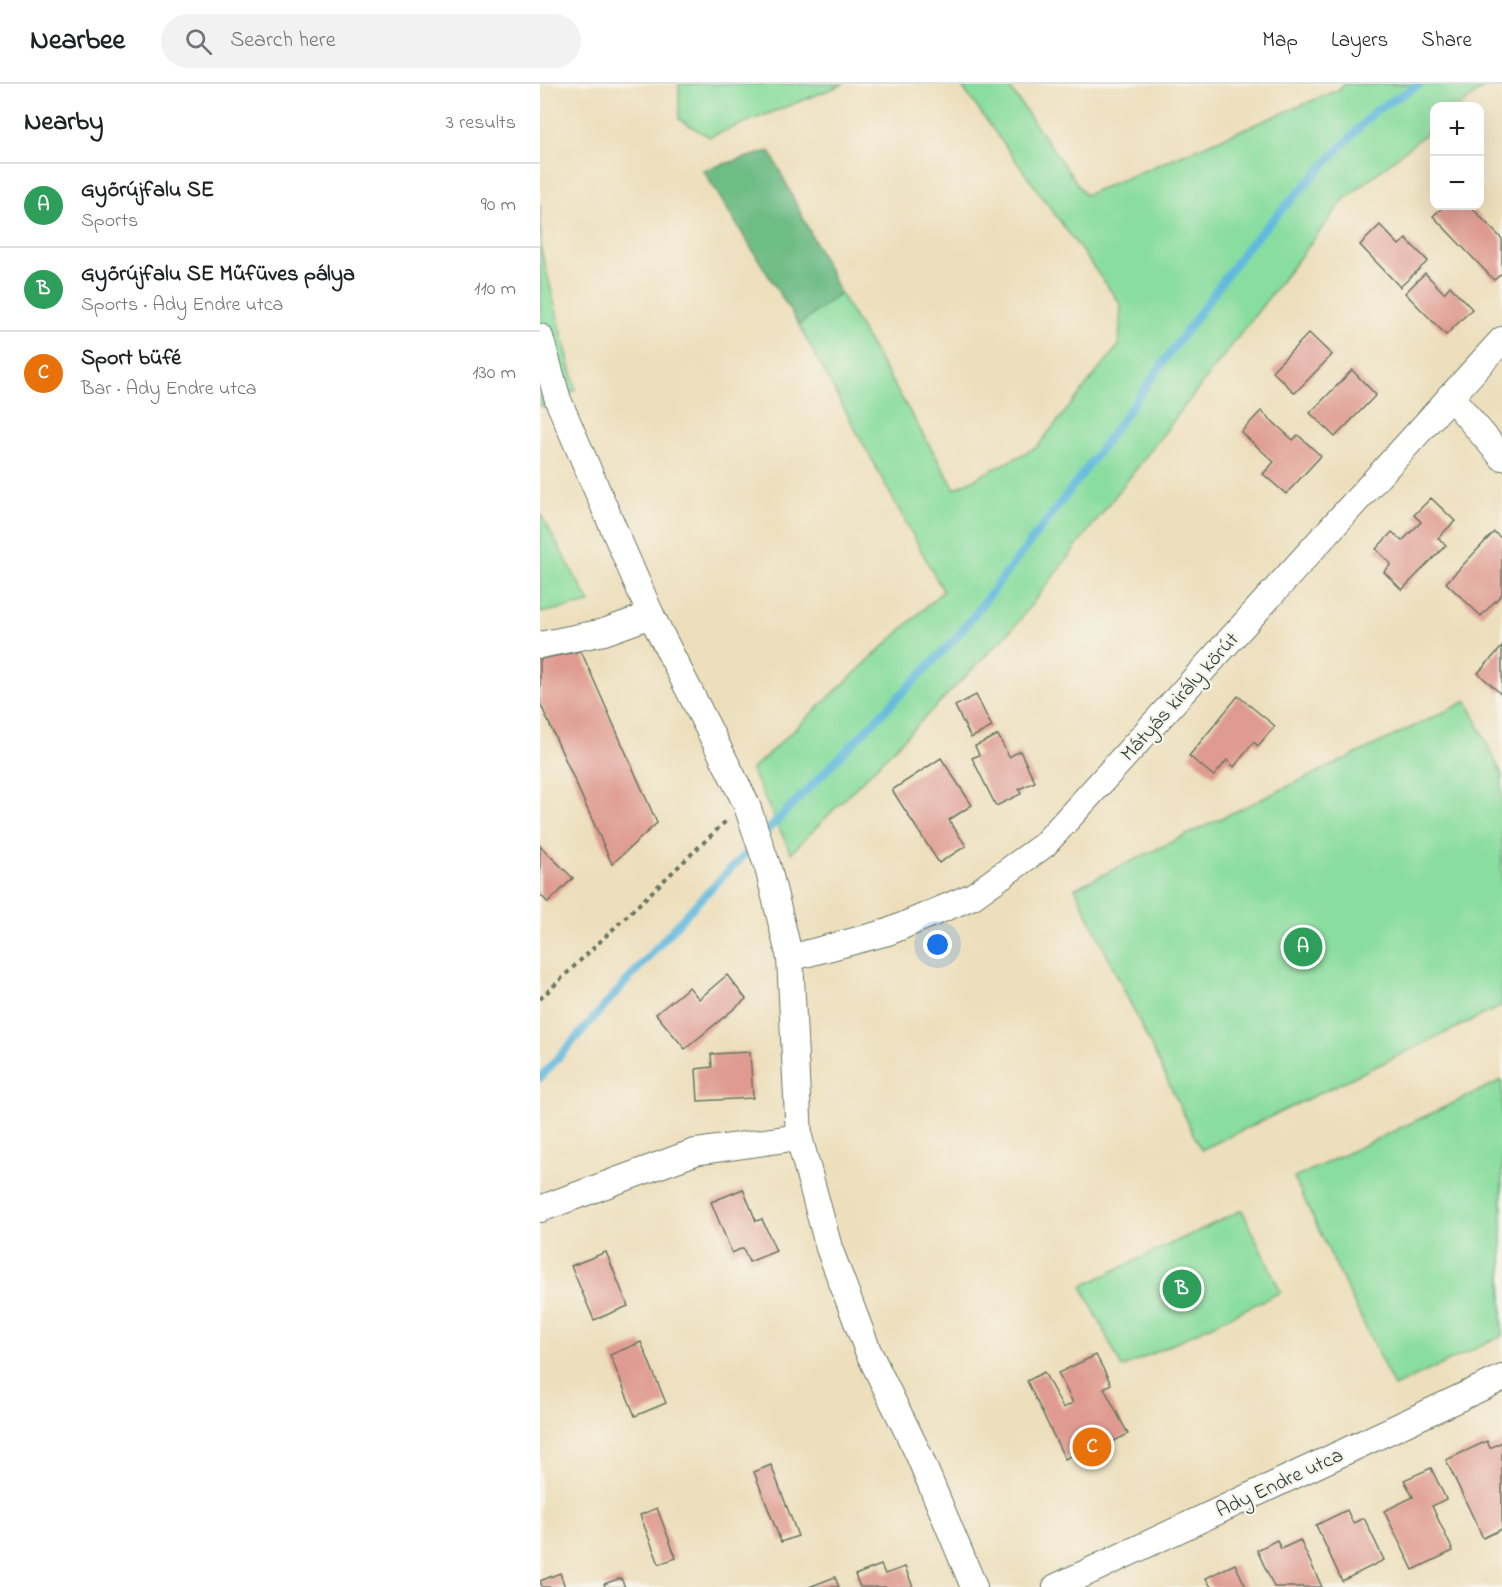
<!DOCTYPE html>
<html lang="en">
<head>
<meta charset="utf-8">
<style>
  body { margin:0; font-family:"Indie Flower",sans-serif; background:#f2f2f2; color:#202124 }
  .controls { position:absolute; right:18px; top:18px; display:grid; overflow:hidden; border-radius:12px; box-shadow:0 6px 24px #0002 }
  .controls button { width:54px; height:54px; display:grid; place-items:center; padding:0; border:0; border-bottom:2px solid #e0e0e0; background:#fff; color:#202124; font:30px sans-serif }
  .you { position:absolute; left:398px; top:861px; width:21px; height:21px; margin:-15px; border:4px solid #fff; border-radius:50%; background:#1a73e8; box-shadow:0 0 0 9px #1a73e833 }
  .badge { display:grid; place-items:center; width:39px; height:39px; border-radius:50%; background:#2563eb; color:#fff; font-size:20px; font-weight:700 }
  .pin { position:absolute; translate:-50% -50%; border:3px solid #fff; box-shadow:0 2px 6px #0006 }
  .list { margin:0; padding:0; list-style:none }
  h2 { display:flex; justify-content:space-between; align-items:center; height:78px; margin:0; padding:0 24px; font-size:26px }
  h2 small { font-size:20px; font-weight:400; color:#757577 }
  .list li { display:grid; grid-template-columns:39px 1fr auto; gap:18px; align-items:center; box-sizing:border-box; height:84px; padding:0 24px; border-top:2px solid #e0e0e0 }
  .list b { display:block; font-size:22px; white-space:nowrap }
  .list p { margin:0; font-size:20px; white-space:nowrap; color:#757577 }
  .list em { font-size:20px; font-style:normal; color:#757577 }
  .icon { flex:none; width:33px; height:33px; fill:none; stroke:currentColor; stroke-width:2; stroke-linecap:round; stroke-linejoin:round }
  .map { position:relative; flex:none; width:962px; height:1503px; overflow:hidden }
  header { display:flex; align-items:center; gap:36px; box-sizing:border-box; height:84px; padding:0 30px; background:#fff; border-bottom:2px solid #e0e0e0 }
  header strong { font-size:28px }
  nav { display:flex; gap:33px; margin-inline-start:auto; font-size:21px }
  .search { width:420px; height:54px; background:#f2f2f2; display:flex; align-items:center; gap:15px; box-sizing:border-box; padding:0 21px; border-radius:33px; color:#757577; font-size:22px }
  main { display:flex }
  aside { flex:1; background:#fff }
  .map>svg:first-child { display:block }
  .green { fill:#89dd9f; stroke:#548d6a; stroke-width:1.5 }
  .forest { fill:#6ebc86; stroke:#467c5d; stroke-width:1.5 }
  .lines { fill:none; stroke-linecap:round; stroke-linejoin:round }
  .stream { stroke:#61b9de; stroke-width:8 }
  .building { fill:#df9b91 }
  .minor-casing { stroke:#677664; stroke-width:28 }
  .path { stroke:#677664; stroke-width:4; stroke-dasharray:4.5 4.5; stroke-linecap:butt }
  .minor { stroke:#fff; stroke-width:26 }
  .labels { text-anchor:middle; stroke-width:4.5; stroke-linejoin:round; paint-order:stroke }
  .street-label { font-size:21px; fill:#1f3d34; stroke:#f7f3e8 }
</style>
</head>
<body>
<header>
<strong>Nearbee</strong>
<div class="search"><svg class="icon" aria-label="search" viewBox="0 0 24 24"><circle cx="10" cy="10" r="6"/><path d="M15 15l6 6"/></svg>Search here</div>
<nav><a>Map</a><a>Layers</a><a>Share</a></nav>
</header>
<main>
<aside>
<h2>Nearby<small>3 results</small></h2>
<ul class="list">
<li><span class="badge" style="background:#2e9e5b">A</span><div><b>Győrújfalu SE</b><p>Sports</p></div><em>90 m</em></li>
<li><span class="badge" style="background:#2e9e5b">B</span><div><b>Győrújfalu SE Műfüves pálya</b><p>Sports · Ady Endre utca</p></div><em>110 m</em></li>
<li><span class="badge" style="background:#e8710a">C</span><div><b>Sport büfé</b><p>Bar · Ady Endre utca</p></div><em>130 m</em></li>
</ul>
</aside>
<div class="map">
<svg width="962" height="1503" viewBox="0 0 962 1503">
  <rect width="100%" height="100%" fill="#f7f3e8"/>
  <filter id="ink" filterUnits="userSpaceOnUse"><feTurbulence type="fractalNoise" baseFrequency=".0167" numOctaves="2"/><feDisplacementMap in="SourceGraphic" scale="12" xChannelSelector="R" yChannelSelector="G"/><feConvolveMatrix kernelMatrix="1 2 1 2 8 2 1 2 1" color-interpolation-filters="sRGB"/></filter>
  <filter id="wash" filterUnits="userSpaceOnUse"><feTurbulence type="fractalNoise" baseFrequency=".008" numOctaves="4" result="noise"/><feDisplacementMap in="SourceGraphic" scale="24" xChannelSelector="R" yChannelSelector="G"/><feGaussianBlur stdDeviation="1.35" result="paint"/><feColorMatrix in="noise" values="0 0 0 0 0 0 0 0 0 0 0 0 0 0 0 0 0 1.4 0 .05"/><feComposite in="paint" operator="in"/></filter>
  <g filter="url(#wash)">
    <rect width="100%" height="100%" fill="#eddfbc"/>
    <!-- green -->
    <g class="green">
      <polygon points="139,0 304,0 169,53 139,35"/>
      <polygon points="420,0 467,0 545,111 798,6 804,0 948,0 920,22 894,22 894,43 804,116 474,543 251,769 211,686 403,507 259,241 300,209 415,405 497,363 579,261 581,221"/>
      <polygon points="0,120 1,165 36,306 0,323"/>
      <polygon points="0,429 50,519 0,529"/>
      <polygon points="927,617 962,691 962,922 661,1066 535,804"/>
      <polygon points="962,996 962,1252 854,1303 754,1094"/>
      <polygon points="702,1126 741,1208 582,1284 542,1202"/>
    </g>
    <!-- forest -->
    <polygon class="forest" points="230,67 300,209 259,241 163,86"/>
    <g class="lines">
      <!-- stream -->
      <g class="stream">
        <polyline points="222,752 417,553 538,396 708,162 835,27 880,0"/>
        <polyline points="0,994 154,822 214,761"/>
      </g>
    </g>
    <g id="blocks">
      <!-- building -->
      <g class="building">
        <polygon points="904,122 930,122 962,155 962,189 954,196 893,132"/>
        <polygon points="840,141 859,161 866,155 888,177 860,203 820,161"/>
        <polygon points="885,189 904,209 910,202 932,225 906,251 865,209"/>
        <polygon points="769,249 792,271 755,309 732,287"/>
        <polygon points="812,286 836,311 795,353 770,329"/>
        <polygon points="721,327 753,356 758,351 781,372 746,410 723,390 734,378 701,348"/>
        <polygon points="891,414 915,437 898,454 906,461 862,506 844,488 851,480 836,465 852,448 862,457 881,438 874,431"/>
        <polygon points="954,448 962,455 962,510 941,532 906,499"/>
        <polygon points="962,563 962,607 960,609 938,589"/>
        <polygon points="41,567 117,739 72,780 0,619 0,575"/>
        <polygon points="436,611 452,643 431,654 415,622"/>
        <polygon points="698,612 735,642 718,662 714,658 694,683 687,676 674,692 649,672"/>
        <polygon points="458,651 469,673 480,667 495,698 479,705 481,710 456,722 432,674 439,671 435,662"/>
        <polygon points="401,674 432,721 409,736 426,762 399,779 352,706"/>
        <polygon points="0,762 33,794 8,819 0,810"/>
        <polygon points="187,891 206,915 145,965 116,930 149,903 159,915"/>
        <polygon points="210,968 213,1014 158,1017 156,985 172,983 171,970"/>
        <polygon points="203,1105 216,1137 222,1135 236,1167 209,1178 203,1164 192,1169 171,1118"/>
        <polygon points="66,1168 88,1222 54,1236 31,1182"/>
        <polygon points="101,1258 126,1319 95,1332 70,1271"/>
        <polygon points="556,1271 571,1300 564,1304 588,1350 546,1371 543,1365 525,1375 487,1297 504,1288 523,1324 533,1319 518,1289"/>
        <polygon points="947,1357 950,1364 962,1358 962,1445 943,1454 906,1376"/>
        <polygon points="231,1381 258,1452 241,1458 214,1388"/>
        <polygon points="891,1384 906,1415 892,1422 913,1467 873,1486 844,1427 873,1413 864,1396"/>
        <polygon points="117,1424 136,1474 119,1480 100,1431"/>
        <polygon points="807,1426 813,1439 824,1434 844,1476 802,1497 776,1441"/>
        <polygon points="737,1456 741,1465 760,1456 782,1503 734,1503 717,1466"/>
        <polygon points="695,1480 706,1503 671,1503 666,1494"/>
        <polygon points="341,1481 345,1490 365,1483 373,1503 320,1503 315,1491"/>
        <polygon points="20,1489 25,1503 2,1503 0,1497"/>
        <polygon points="295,1493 299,1503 269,1503"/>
        <polygon points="81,1494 85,1503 65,1503 64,1500"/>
      </g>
    </g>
  </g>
  <g filter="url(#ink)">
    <use href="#blocks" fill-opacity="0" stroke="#677664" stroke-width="1.5"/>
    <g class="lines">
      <!-- minor casing -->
      <g class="minor-casing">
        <g id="minor">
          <polyline points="0,253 18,316 111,531 206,719 228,784 250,874 259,1053 289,1164 328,1267 378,1369 434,1503"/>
          <polyline points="910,312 962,373"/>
          <polyline points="0,561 64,548 111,531"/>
          <polyline points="250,874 348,848 433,812 504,761 962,256"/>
          <polyline points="0,1125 155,1068 259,1053"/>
          <polyline points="516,1503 962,1294"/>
        </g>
      </g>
      <!-- path -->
      <polyline class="path" points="0,915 186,737"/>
      <!-- minor -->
      <use href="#minor" class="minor"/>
    </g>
  </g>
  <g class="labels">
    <!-- street labels -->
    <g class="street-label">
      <text transform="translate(639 612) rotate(-48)" y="7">Mátyás király körút</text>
      <text transform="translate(739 1398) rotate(-25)" y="7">Ady Endre utca</text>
    </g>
  </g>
</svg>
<div class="controls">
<button>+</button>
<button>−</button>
</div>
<div class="you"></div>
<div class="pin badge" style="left:763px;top:863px;background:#2e9e5b">A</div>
<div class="pin badge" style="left:642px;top:1205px;background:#2e9e5b">B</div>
<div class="pin badge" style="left:552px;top:1363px;background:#e8710a">C</div>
</div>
</main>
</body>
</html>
